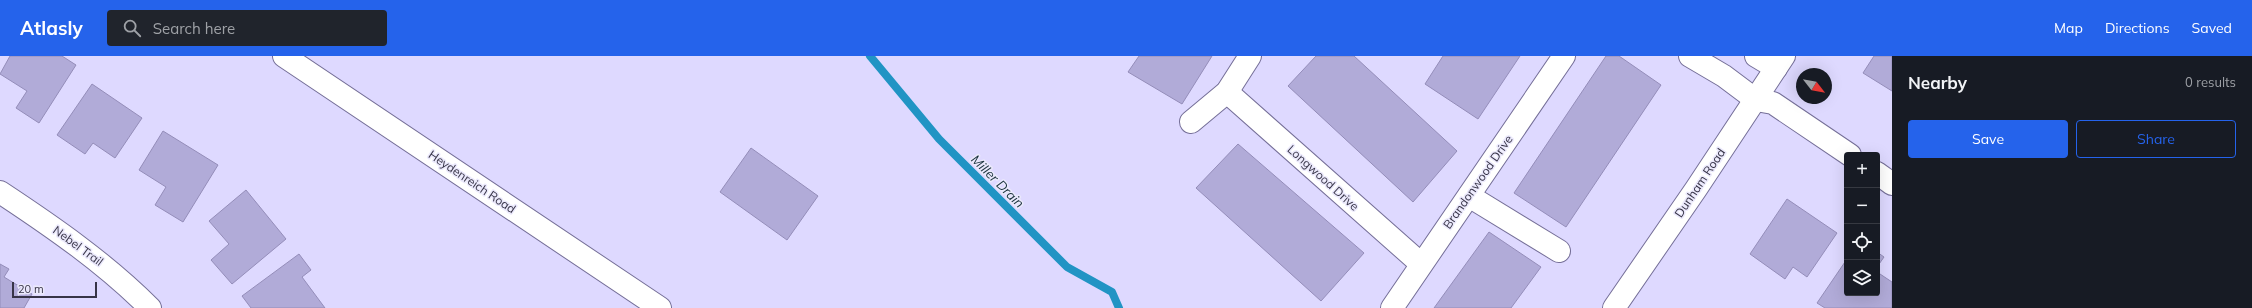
<!DOCTYPE html>
<html lang="en">
<head>
<meta charset="utf-8">
<style>
  body { margin:0; font-family:Mulish,sans-serif; background:#20242c; color:#f1f3f6 }
  .controls { position:absolute; right:12px; bottom:12px; display:grid; overflow:hidden; border-radius:4px; box-shadow:0 4px 16px #0002 }
  .controls button { width:36px; height:36px; display:grid; place-items:center; padding:0; border:0; border-bottom:1px solid #363941; background:#171b24; color:#f1f3f6; font:20px sans-serif }
  .compass { position:absolute; left:1796px; top:12px; width:36px; height:36px; border-radius:50%; background:#171b24; box-shadow:0 4px 16px #0002; rotate:121deg }
  .scale { position:absolute; left:12px; bottom:10px; width:85px; box-sizing:border-box; padding-left:4px; border:2px solid #373447; border-top:0; font-size:11px; line-height:14px; white-space:nowrap; color:#373447; -webkit-text-stroke:3px #ebe9fc; paint-order:stroke }
  .list { margin:0; padding:0; list-style:none }
  h2 { display:flex; justify-content:space-between; align-items:center; height:52px; margin:0; padding:0 16px; font-size:17px }
  h2 small { font-size:13px; font-weight:400; color:#9ea1a6 }
  .actions { display:flex; gap:8px; padding:12px 16px }
  .actions a { flex:1; padding:9px 0; border:1px solid #2563eb; border-radius:4px; text-align:center; font-size:14px; color:#2563eb }
  .actions .main { background:#2563eb; color:#fff }
  .icon { flex:none; width:22px; height:22px; fill:none; stroke:currentColor; stroke-width:2; stroke-linecap:round; stroke-linejoin:round }
  .map { position:relative; flex:none; width:1892px; height:252px; overflow:hidden }
  header { display:flex; align-items:center; gap:24px; box-sizing:border-box; height:56px; padding:0 20px; background:#2563eb; color:#fff }
  header strong { font-size:19px }
  nav { display:flex; gap:22px; margin-inline-start:auto; font-size:14px }
  .search { width:280px; height:36px; background:#20242c; display:flex; align-items:center; gap:10px; box-sizing:border-box; padding:0 14px; border-radius:4px; color:#9ea1a6; font-size:15px }
  main { display:flex }
  aside { flex:1; background:#171b24 }
  .map>svg:first-child { display:block }
  .lines { fill:none; stroke-linecap:round; stroke-linejoin:round }
  .stream { stroke:#2194c4; stroke-width:8 }
  .building { fill:#b1abd8; stroke:#948db9 }
  .minor-casing { stroke:#756f98; stroke-width:24 }
  .tertiary-casing { stroke:#756f98; stroke-width:24 }
  .minor { stroke:#fff; stroke-width:22 }
  .tertiary { stroke:#fff; stroke-width:22 }
  .labels { text-anchor:middle; stroke-width:3; stroke-linejoin:round; paint-order:stroke }
  .street-label { font-size:12px; fill:#373447; stroke:#ebe9fc }
  .water-label { font-size:13px; font-style:italic; fill:#1a313c; stroke:#ebe9fc }
</style>
</head>
<body>
<header>
<strong>Atlasly</strong>
<div class="search"><svg class="icon" aria-label="search" viewBox="0 0 24 24"><circle cx="10" cy="10" r="6"/><path d="M15 15l6 6"/></svg>Search here</div>
<nav><a>Map</a><a>Directions</a><a>Saved</a></nav>
</header>
<main>
<div class="map">
<svg width="1892" height="252" viewBox="0 0 1892 252">
  <rect width="100%" height="100%" fill="#ded9ff"/>
  <g class="lines">
    <!-- stream -->
    <polyline class="stream" points="870,0 939,83 1067,211 1112,236 1119,252"/>
  </g>
  <!-- building -->
  <g class="building">
    <polygon points="10,0 62,0 76,9 39,67 16,52 27,35 0,18"/>
    <polygon points="1139,0 1212,0 1182,48 1128,16"/>
    <polygon points="1316,0 1354,0 1457,95 1413,146 1288,30"/>
    <polygon points="1443,0 1520,0 1478,63 1425,28"/>
    <polygon points="1606,0 1619,0 1661,29 1566,171 1514,137"/>
    <polygon points="1874,0 1892,0 1892,35 1863,17"/>
    <polygon points="92,28 142,62 115,102 93,87 85,98 57,79"/>
    <polygon points="163,75 218,109 183,166 155,149 166,131 139,114"/>
    <polygon points="1238,88 1364,197 1321,245 1196,132"/>
    <polygon points="751,92 818,140 787,184 720,136"/>
    <polygon points="246,134 286,183 232,228 211,204 229,188 209,165"/>
    <polygon points="1787,143 1837,177 1807,221 1793,211 1785,223 1750,198"/>
    <polygon points="1489,176 1541,211 1511,252 1434,252"/>
    <polygon points="1877,196 1884,201 1877,211"/>
    <polygon points="299,198 311,214 302,221 325,252 251,252 242,240"/>
    <polygon points="1847,203 1847,237 1877,237 1877,216 1892,226 1892,252 1825,252 1817,247"/>
    <polygon points="0,208 9,213 4,221 32,238 24,252 0,252"/>
  </g>
  <g class="lines">
    <!-- minor casing -->
    <g class="minor-casing">
      <g id="minor">
        <polyline points="1690,0 1724,20 1756,44 1773,47 1850,99"/>
        <polyline points="1756,0 1776,12"/>
        <polyline points="1227,36 1420,207"/>
        <polyline points="1191,66 1227,36 1250,0"/>
        <polyline points="1877,117 1892,128"/>
        <path d="M0,136C53,171 105,207 150,252"/>
        <polyline points="1469,140 1559,195"/>
        <polyline points="1392,252 1564,0"/>
        <polyline points="1614,252 1696,133 1784,0"/>
      </g>
    </g>
    <!-- tertiary casing -->
    <g class="tertiary-casing">
      <polyline id="tertiary" points="284,0 660,252"/>
    </g>
    <!-- minor -->
    <use href="#minor" class="minor"/>
    <!-- tertiary -->
    <use href="#tertiary" class="tertiary"/>
  </g>
  <g class="labels">
    <!-- street labels -->
    <g class="street-label">
      <text transform="translate(1323 122) rotate(42)" y="4">Longwood Drive</text>
      <text transform="translate(472 126) rotate(34)" y="4">Heydenreich Road</text>
      <text transform="translate(1478 126) rotate(-55)" y="4">Brandonwood Drive</text>
      <text transform="translate(1700 127) rotate(-56)" y="4">Dunham Road</text>
      <text transform="translate(78 190) rotate(36)" y="4">Nebel Trail</text>
    </g>
    <!-- water labels -->
    <g class="water-label">
      <text transform="translate(998 125) rotate(45)" y="5">Miller Drain</text>
    </g>
  </g>
</svg>
<div class="controls">
<button>+</button>
<button>−</button>
<button><svg class="icon" aria-label="locate" viewBox="0 0 24 24"><circle cx="12" cy="12" r="6"/><path d="M12 2v4M12 18v4M2 12h4M18 12h4"/></svg></button>
<button><svg class="icon" aria-label="layers" viewBox="0 0 24 24"><path d="M12 4l9 5-9 5-9-5zM3 14l9 5 9-5"/></svg></button>
</div>
<svg class="compass" viewBox="-18 -18 36 36"><path d="M0-13l5 13h-10z" fill="#e53935"/><path d="M0 13l5-13h-10z" fill="#9ea1a6"/></svg>
<div class="scale">20 m</div>
</div>
<aside>
<h2>Nearby<small>0 results</small></h2>
<ul class="list">
</ul>
<div class="actions"><a class="main">Save</a><a>Share</a></div>
</aside>
</main>
</body>
</html>
